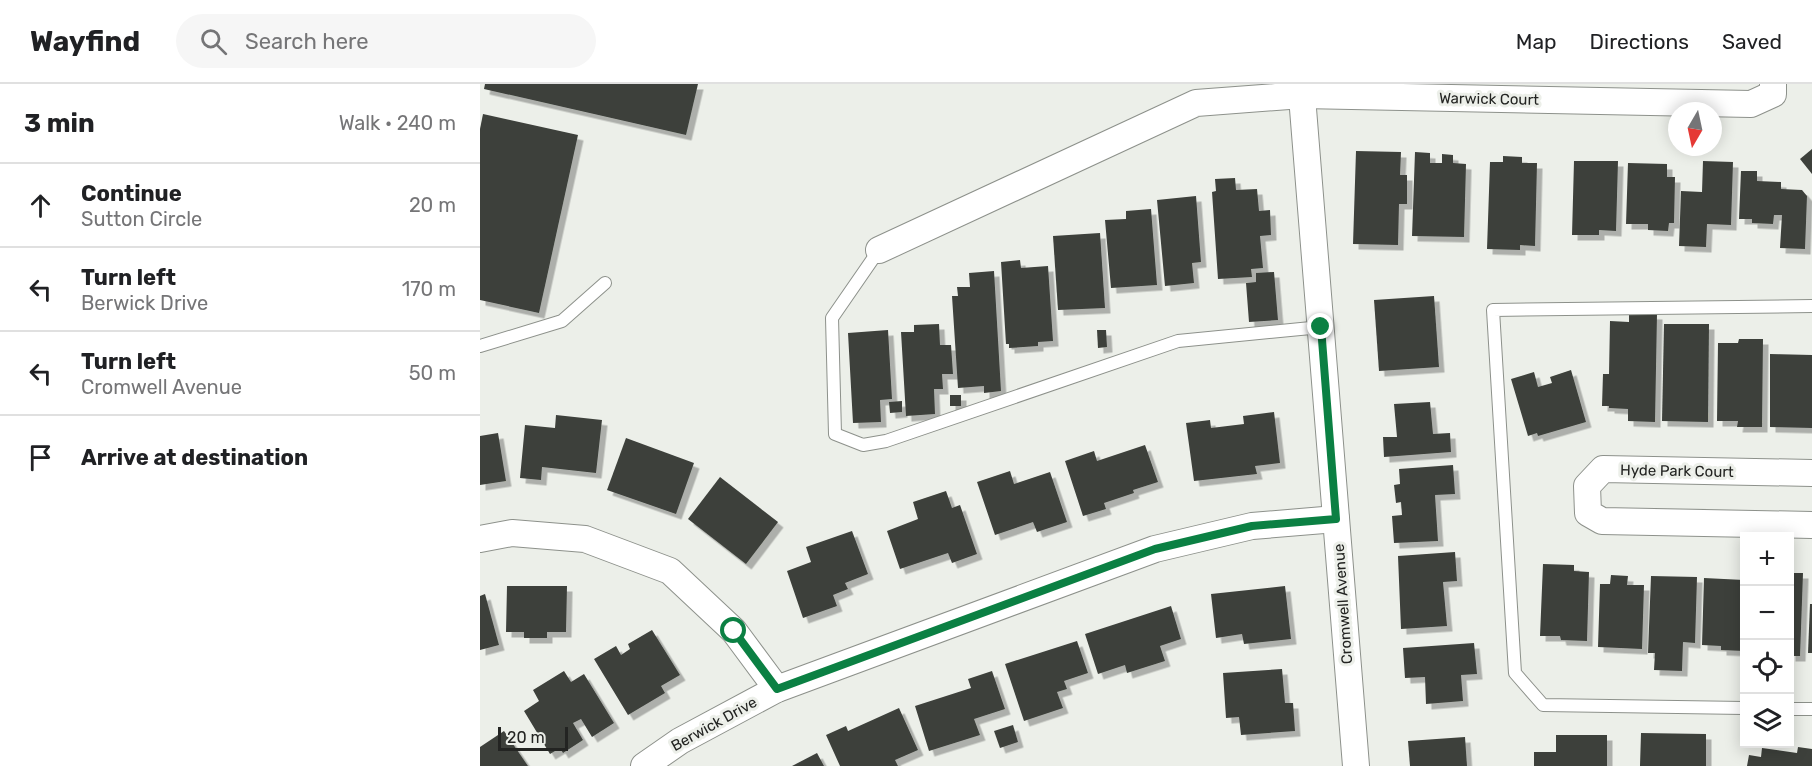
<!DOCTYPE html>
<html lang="en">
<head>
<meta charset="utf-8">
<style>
  body { margin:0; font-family:Rubik,sans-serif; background:#f6f6f6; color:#202124 }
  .controls { position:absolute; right:18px; bottom:18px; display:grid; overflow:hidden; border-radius:0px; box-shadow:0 3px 15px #0003 }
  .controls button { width:54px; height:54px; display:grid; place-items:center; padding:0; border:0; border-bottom:2px solid #e0e0e0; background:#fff; color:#202124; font:30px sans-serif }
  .compass { position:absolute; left:1188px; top:18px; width:54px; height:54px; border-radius:50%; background:#fff; box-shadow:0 3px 15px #0003; rotate:189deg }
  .scale { position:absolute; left:18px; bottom:15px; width:70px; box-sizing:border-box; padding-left:6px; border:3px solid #232422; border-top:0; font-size:16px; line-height:21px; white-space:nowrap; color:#232422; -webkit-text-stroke:4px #ecefe9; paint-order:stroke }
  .stop { position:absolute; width:18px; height:18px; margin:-14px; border:4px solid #0b8043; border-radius:50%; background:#fff }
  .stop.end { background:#0b8043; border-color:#fff; box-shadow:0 2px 6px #0008 }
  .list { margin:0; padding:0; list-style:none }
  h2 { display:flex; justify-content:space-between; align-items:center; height:78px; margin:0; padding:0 24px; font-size:26px }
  h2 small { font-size:20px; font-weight:400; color:#757577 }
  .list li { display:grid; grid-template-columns:39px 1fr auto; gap:18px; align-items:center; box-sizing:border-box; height:84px; padding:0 24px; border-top:2px solid #e0e0e0 }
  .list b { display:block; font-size:22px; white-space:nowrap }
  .list p { margin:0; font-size:20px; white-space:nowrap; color:#757577 }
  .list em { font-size:20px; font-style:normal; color:#757577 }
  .icon { flex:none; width:33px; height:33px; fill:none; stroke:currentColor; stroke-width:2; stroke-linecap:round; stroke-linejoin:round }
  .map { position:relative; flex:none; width:1332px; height:682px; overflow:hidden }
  header { display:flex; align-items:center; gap:36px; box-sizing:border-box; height:84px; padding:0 30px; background:#fff; border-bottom:2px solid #e0e0e0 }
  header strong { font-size:28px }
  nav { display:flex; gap:33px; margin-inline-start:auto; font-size:21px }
  .search { width:420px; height:54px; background:#f6f6f6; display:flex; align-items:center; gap:15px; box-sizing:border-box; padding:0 21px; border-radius:33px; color:#757577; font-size:22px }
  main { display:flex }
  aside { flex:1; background:#fff }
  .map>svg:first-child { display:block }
  .building { fill:#3d403b; filter:url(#shadow) }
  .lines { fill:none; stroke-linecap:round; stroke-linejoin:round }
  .service-casing { stroke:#8d918b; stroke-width:14 }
  .minor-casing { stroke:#8d918b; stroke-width:28 }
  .service { stroke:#fff; stroke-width:12 }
  .minor { stroke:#fff; stroke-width:26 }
  .route { stroke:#0b8043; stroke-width:8 }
  .labels { text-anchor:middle; stroke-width:6; stroke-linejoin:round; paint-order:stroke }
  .street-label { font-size:15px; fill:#232422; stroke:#ecefe9 }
</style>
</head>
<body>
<header>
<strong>Wayfind</strong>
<div class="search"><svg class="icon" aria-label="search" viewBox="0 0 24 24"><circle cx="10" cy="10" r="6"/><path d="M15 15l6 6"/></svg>Search here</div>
<nav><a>Map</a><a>Directions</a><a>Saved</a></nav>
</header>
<main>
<aside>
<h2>3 min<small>Walk · 240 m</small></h2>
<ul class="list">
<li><svg class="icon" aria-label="ahead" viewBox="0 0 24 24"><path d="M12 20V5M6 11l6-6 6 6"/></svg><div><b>Continue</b><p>Sutton Circle</p></div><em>20 m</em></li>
<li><svg class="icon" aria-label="left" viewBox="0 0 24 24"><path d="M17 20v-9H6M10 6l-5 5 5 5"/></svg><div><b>Turn left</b><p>Berwick Drive</p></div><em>170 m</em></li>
<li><svg class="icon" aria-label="left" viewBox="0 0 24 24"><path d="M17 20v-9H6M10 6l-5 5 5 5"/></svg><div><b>Turn left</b><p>Cromwell Avenue</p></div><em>50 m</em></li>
<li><svg class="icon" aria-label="arrive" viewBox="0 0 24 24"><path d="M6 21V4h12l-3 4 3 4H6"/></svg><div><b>Arrive at destination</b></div></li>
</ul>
</aside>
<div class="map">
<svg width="1332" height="682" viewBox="0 0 1332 682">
  <defs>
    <filter id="shadow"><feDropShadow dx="5.5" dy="5.5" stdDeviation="0" flood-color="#0004"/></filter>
  </defs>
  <rect width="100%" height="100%" fill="#ecefe9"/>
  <!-- building -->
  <g class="building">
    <polygon points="5,0 218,0 206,51 4,5"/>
    <polygon points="3,30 98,51 59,229 0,216 0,45"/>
    <polygon points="1332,65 1332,90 1320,75"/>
    <polygon points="876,67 921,68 920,91 927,91 927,120 919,120 918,161 873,160"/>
    <polygon points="935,68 950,69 950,79 962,79 962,70 973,71 973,79 986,80 984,153 932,152"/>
    <polygon points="1023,72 1042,73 1042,79 1057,79 1055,162 1040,161 1040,166 1007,165 1010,78 1023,78"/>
    <polygon points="1094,77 1138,77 1136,147 1119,146 1119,151 1092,151"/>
    <polygon points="1223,77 1253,78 1251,141 1227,140 1226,163 1199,162 1201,107 1222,108"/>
    <polygon points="1148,79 1187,80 1187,93 1195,93 1194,139 1189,139 1188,147 1168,146 1168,140 1146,140"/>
    <polygon points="1261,87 1277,87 1277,97 1301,98 1301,105 1322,106 1327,112 1325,165 1300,164 1302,131 1294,131 1293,140 1272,139 1272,135 1259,135"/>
    <polygon points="755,94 756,106 777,105 779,127 790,126 791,151 780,152 783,184 771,185 772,193 738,195 732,108 736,107 735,95"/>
    <polygon points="716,112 721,178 712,179 714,199 685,202 677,116"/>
    <polygon points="671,125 677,201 631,204 625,136 646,135 646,127"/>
    <polygon points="620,149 625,224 578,226 573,152"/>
    <polygon points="540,176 541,184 568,182 573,257 558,258 558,262 529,264 529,260 526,260 521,178"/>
    <polygon points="514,187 521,307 504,309 504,302 478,304 472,212 478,212 477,203 490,203 489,189"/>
    <polygon points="794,188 798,236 769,238 766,199 776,198 776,189"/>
    <polygon points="954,212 959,283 899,287 894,216"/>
    <polygon points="1149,229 1177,230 1175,338 1148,337 1148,325 1129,324 1129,322 1122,322 1123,290 1129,290 1130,237 1149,238"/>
    <polygon points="459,240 460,261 471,261 473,290 462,290 463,305 454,305 455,330 426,332 421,248 434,248 434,241"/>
    <polygon points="1184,240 1229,240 1228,338 1182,337"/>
    <polygon points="408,246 412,315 400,316 401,338 373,339 368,249"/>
    <polygon points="617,246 626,246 627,263 618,264"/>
    <polygon points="1259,255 1283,255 1282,343 1257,343 1258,337 1237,337 1238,259 1258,259"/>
    <polygon points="1290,270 1332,271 1332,344 1290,343"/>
    <polygon points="1091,286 1106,338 1058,352 1057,349 1048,352 1031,295 1054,288 1058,303 1072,299 1070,293"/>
    <rect x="470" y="311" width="11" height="11"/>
    <polygon points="422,317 422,328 410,329 409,318"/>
    <polygon points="950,318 953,350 970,349 971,368 904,373 903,353 917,353 914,320"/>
    <polygon points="794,328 800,379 775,382 777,390 714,397 706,339 730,336 731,344 764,340 763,332"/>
    <polygon points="76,331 122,336 116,389 62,383 61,396 40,394 45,341 75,344"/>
    <polygon points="18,349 26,397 0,401 0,352"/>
    <polygon points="146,354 214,379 196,430 127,406"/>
    <polygon points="665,361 678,398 653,406 654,409 624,419 626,425 603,432 585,377 614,367 617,377"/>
    <polygon points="973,381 975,410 955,411 958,457 914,459 912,432 922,431 921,418 916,419 914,401 920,400 919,385"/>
    <polygon points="530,387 534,400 570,388 587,438 557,448 553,438 515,451 497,398"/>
    <polygon points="240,393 298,438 266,480 208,435"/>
    <polygon points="466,407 472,424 480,421 497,470 472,479 468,469 420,485 407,447 438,435 433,418"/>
    <polygon points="372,447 388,490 365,499 368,505 353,511 357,522 323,534 307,487 331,478 326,463"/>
    <polygon points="975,468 977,497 963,498 967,542 921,545 918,472"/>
    <polygon points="1063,480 1094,481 1094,487 1109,488 1107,557 1081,556 1080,552 1060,552"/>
    <polygon points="1310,489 1323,489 1320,572 1310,572"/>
    <polygon points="1131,491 1148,492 1147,501 1164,501 1162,565 1118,563 1120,500 1130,500"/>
    <polygon points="1171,492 1217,493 1215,559 1203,558 1202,587 1174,586 1175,569 1168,569"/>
    <polygon points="1224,494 1264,496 1264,567 1241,566 1241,562 1222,561"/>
    <polygon points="27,502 87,502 86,548 67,548 67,554 44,554 44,548 26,548"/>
    <polygon points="805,502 811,555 764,560 762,550 736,554 731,510"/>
    <polygon points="5,510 19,561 0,566 0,512"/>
    <polygon points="1330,520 1332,520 1332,569 1328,569"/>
    <polygon points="691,522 701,555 680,562 685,577 647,589 645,581 618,590 605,550"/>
    <polygon points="172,546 200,591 181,602 185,609 148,631 114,575 136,562 141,571 150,565 148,560"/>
    <polygon points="597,557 608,589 584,597 587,605 577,608 583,624 544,637 525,580"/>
    <polygon points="994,559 997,590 981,591 983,617 946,620 945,593 925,594 923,564"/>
    <polygon points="802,585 805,619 813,619 815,647 761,651 759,633 746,634 743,589"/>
    <polygon points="84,587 91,598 104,590 134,639 112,653 101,635 93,639 103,656 83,669 80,664 70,670 44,627 59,617 53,606"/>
    <polygon points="512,587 525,625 494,635 500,651 449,667 435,622 491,604 488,595"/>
    <polygon points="419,624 438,666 415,676 418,682 360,682 346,651 366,642 368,647"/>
    <polygon points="533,641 538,658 520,664 514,647"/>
    <polygon points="24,647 48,682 0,682 0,663"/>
    <polygon points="1161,649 1226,650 1226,682 1160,682"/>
    <polygon points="1076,651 1127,651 1127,682 1054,682 1054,668 1076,668"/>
    <polygon points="985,653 987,682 930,682 928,657"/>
    <polygon points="1318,663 1332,665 1332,682 1267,682 1269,671 1281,673 1282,664 1317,669"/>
    <polygon points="337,669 344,682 312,682"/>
  </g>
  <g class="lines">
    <!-- service casing -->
    <g class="service-casing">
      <g id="service">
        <polyline points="399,166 352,234 355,350 383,361 406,357 698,257 841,243"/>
        <polyline points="0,262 82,237 125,199"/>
        <polyline points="1264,624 1063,621 1035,589 1013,226 1332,222"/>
        <polyline points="1310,625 1332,625"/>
      </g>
    </g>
    <!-- minor casing -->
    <g class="minor-casing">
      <g id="minor">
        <polyline points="821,0 876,682"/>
        <polyline points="399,166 716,19 822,11 1271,20 1293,10 1293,0"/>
        <polyline points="1332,389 1123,385 1107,402 1108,429 1122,437 1332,441"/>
        <polyline points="0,455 32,449 105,455 190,487 254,547 297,605"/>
        <polyline points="164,682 200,657 297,605 675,465 772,442 856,435"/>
      </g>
    </g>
    <!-- service -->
    <use href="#service" class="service"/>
    <!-- minor -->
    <use href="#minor" class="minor"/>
  </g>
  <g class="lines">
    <!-- route -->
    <polyline class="route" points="254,547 297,605 675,465 772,442 856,435 841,243"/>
  </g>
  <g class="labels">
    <!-- street labels -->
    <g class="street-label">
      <text transform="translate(1009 15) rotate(1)" y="5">Warwick Court</text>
      <text transform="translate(1197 387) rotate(1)" y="5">Hyde Park Court</text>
      <text transform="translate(863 520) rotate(-94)" y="5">Cromwell Avenue</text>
      <text transform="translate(234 640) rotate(-29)" y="5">Berwick Drive</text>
    </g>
  </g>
</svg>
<div class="controls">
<button>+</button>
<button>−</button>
<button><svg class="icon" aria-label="locate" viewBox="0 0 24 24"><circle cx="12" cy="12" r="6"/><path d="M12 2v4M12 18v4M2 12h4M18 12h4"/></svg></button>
<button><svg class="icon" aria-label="layers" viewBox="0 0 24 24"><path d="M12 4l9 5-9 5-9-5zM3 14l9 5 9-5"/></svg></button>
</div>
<svg class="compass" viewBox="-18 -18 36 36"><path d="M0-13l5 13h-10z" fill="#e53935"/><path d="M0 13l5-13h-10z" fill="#757577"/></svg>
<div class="scale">20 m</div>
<div class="stop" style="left:254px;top:547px"></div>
<div class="stop end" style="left:841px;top:243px"></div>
</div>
</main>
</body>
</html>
